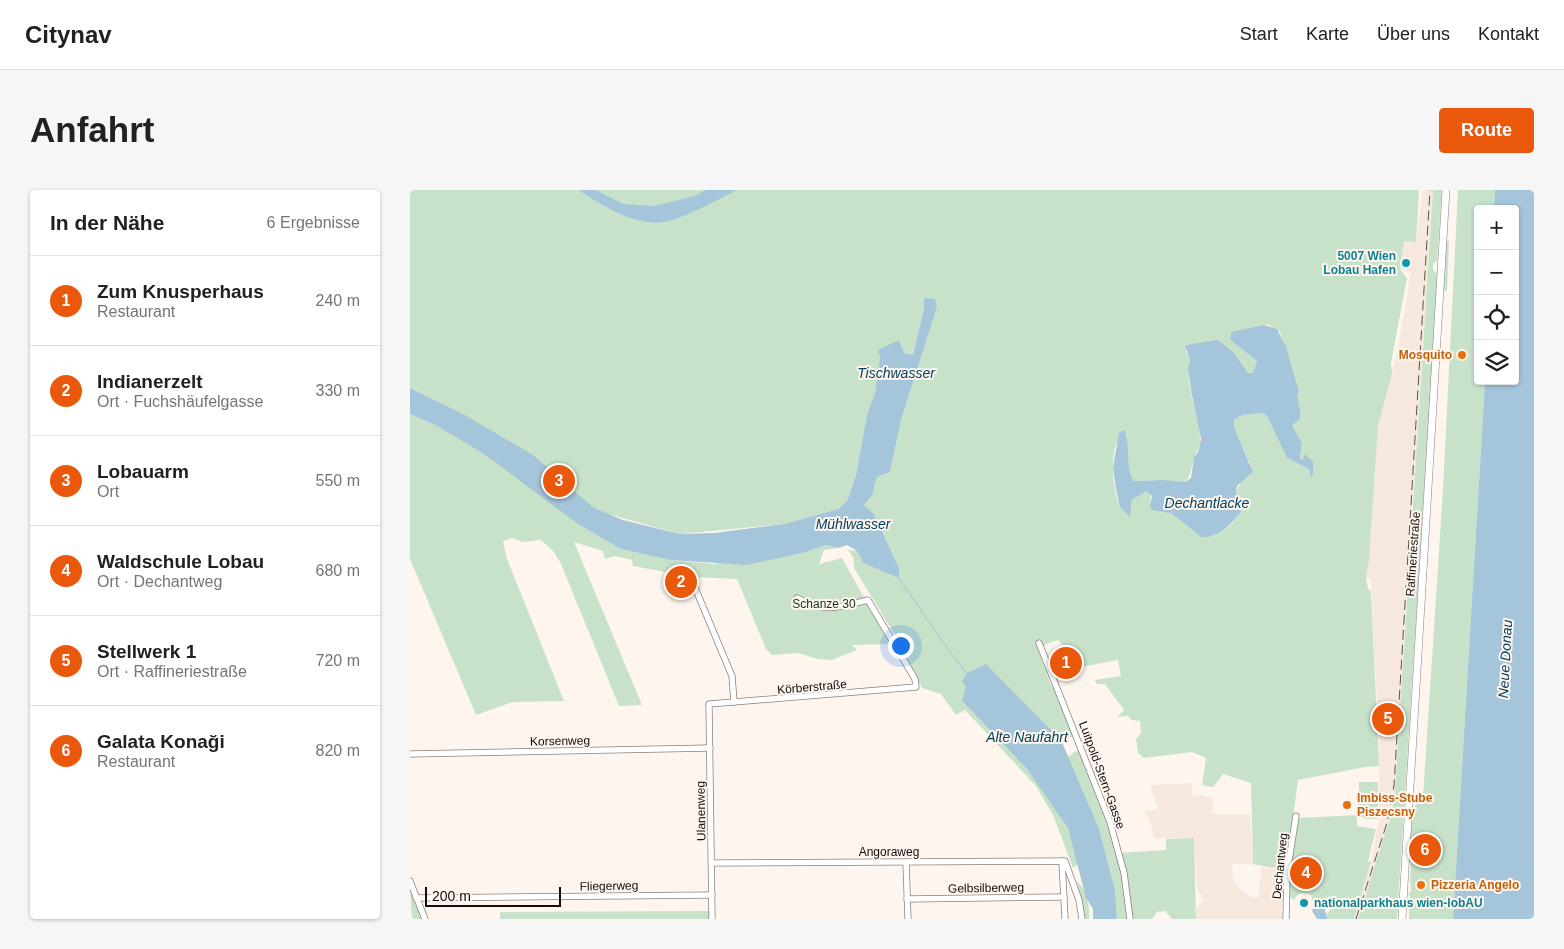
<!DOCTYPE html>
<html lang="de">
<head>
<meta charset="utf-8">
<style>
  body { margin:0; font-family:Arial,sans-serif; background:#f6f6f6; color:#202124 }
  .controls { position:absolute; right:15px; top:15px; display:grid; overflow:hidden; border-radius:5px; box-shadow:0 1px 4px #0004 }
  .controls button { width:45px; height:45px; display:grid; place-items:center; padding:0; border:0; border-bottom:1px solid #e0e0e0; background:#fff; color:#202124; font:25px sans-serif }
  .scale { position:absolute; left:15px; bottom:12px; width:136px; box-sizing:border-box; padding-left:5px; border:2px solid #110e0d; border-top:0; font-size:14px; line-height:18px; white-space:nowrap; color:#110e0d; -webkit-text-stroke:4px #fef5ef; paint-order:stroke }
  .you { position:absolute; left:490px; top:455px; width:18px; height:18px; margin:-12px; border:4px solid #fff; border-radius:50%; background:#1a73e8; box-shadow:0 0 0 8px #1a73e833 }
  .badge { display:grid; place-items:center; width:32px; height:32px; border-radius:50%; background:#ea580c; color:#fff; font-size:16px; font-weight:700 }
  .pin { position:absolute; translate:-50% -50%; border:2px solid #fff; box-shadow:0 1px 5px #0006 }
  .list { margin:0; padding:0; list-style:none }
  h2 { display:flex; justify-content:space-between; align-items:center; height:65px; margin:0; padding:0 20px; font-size:21px }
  h2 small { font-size:16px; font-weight:400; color:#757577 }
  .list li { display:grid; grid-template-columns:32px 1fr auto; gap:15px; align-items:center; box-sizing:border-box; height:90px; padding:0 20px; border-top:1px solid #e0e0e0 }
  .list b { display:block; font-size:19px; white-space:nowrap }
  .list p { margin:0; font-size:16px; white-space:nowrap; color:#757577 }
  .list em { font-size:16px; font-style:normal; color:#757577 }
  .icon { flex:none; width:28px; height:28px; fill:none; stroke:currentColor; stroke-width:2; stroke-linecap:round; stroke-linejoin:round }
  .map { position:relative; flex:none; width:1124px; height:729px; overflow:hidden; border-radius:5px }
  header { display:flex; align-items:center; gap:30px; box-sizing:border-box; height:70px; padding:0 25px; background:#fff; border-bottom:1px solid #e0e0e0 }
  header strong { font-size:24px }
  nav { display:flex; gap:28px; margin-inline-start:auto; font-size:18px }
  .intro { display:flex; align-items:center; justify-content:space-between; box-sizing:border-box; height:120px; padding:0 30px }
  h1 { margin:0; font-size:35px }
  .button { padding:12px 22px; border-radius:5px; background:#ea580c; color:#fff; font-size:18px; font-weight:700 }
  main { display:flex; gap:30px; padding:0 30px }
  aside { flex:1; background:#fff; border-radius:5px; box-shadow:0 1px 4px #0004 }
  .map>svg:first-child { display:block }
  .built { fill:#f7e8de }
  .green { fill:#c8e2ca; fill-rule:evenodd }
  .water { fill:#a5c5da }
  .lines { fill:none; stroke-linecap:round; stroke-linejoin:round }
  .stream { stroke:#a5c5da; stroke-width:1 }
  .minor-casing { stroke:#88807c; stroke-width:7 }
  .tertiary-casing { stroke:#88807c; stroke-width:8 }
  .minor { stroke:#fff; stroke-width:5.5 }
  .tertiary { stroke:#fff; stroke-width:7 }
  .rail { stroke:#575250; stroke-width:1; stroke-dasharray:10 5; stroke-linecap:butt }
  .culture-dot { fill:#0f9aa8; stroke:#fef5ef; stroke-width:2 }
  .food-dot { fill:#e8710a; stroke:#fef5ef; stroke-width:2 }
  .labels { text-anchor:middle; stroke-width:4; stroke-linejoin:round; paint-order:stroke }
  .culture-label { font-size:12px; font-weight:bold; fill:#0d838f; stroke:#fef5ef; text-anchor:end }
  .food-label { font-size:12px; font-weight:bold; fill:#c56008; stroke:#fef5ef; text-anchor:start }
  .street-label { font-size:12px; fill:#110e0d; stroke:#fef5ef }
  .park-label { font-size:12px; fill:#0b3714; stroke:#fef5ef }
  .water-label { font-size:14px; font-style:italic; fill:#00405d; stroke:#fef5ef }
</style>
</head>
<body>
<header>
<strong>Citynav</strong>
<nav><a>Start</a><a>Karte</a><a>Über uns</a><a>Kontakt</a></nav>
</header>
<div class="intro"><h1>Anfahrt</h1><a class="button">Route</a></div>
<main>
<aside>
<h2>In der Nähe<small>6 Ergebnisse</small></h2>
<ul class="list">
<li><span class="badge">1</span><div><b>Zum Knusperhaus</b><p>Restaurant</p></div><em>240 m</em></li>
<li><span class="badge">2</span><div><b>Indianerzelt</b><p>Ort · Fuchshäufelgasse</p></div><em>330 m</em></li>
<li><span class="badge">3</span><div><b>Lobauarm</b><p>Ort</p></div><em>550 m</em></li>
<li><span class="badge">4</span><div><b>Waldschule Lobau</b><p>Ort · Dechantweg</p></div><em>680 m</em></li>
<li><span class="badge">5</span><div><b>Stellwerk 1</b><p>Ort · Raffineriestraße</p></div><em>720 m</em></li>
<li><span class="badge">6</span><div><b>Galata Konaği</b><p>Restaurant</p></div><em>820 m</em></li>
</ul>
</aside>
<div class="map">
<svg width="1124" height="729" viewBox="0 0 1124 729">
  <rect width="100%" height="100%" fill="#fef5ef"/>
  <!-- built -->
  <g class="built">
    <polygon points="1013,0 1023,0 985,602 972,656 948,729 944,729 961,672 969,629 969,561 961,390 956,387 959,371 968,235 988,160 1001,81 990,79 994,50 1006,52"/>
    <polygon points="781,593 783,605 803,607 802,624 840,624 843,674 822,674 823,689 832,701 843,708 849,706 851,677 876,680 871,721 873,729 786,729 786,718 794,710 787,698 784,648 744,648 740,631 734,621 748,619 740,595"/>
  </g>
  <!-- green -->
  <g class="green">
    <path d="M0,0H1009L1006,52L994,51L990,79L997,88L981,173L982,184L968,235L959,371L956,387L958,399L961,401L969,576L955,577L888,590L876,680L843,674L841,593L813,584L803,597L792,595L796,568L782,562L734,568L728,563L726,549L731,543L730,531L721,530L718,526L707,527L714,520L695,494H687L685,490L711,486L708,470L665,478L657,460L648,450L636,454L629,462L641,496H644L664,546L651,550L576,475L557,497L552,511C588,551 634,588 658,637C663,648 665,662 668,674L663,678L643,625L626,596L555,520L546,525L531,504L512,498L488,450L444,378L443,367L438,360L447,361L453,373L488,387L489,378L464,324L454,315L462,306L467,287L480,282L491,230L527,117L514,108V119L503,165L494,163L470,167L465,203L457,225L446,285L437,311L428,319L374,334L270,344L195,323L211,359L260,370L303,374L396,362L416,355L428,358L414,360L409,374L432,368L480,454L442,455L447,460L422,470L408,469L388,463L362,465L356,459L327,389L283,387L223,376L222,370L205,366L195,369L193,361L164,352L232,515L209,516L151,374L144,362L131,350L113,352L102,348L93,351L97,369L154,511L103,512L66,525L0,369V224L27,236L53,224L0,198ZM854,135H859L870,142L886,193L882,235L892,253L890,268L892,270L896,264L901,287L899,279L877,268L857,226L853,223L832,225L824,230V237L841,276L839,286L832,291L826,301C827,306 831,313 831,317C830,333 805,349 791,347L761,323L745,319L740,315L741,303L737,301L722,310L720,326C717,323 714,321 711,318C703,307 700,265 707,253C710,249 713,248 717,246L718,282L724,291L754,290L773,293C783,286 780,277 785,266C787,260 791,255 790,248C789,224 774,195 780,171L776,162V154L825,164L838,183H843L847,171L820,150L821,143Z"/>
    <polygon points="1023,0 1032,0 1027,71 1023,74 1023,80 1028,84 987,729 948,729 981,625 985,602"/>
    <polygon points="1048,0 1085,0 1084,19 1068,19 1068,191 1075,191 1043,729 999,729 1000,706 998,704 1001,702 1000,685 1003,653 1000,647 1003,618 1013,607 1033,299"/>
    <polygon points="1036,51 1039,51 1037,101 1033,101"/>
    <path d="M666,561L671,562L708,663L756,660V649L784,648L786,729H762L755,721L747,722L742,729H707C703,671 681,620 658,567Z"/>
    <path d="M949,592H968V629H956L947,625V636L966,639L958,671L961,672L944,729H918L917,723L922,718L920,715L913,718L904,715L901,705C893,702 888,702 884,710L878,706L887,628L948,625Z"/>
    <path d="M667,691C677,700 680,716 679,729H673Z"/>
    <polygon points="0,698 12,729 2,729"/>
    <polygon points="299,721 300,729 90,729 90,722"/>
  </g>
  <!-- water -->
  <g class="water">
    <path d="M169,0H186L213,14L244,16L285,6L296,0H327C309,9 278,26 259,31C229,39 192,16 169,0Z"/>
    <polygon points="1085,0 1124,0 1124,729 1043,729 1075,191 1105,191 1105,19 1084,19"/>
    <polygon points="514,108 525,109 527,117 491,230 480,282 467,287 462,306 454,315 464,324 489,378 489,388 453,373 447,361 437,355 428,358 416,355 396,362 337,375 260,370 211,359 168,334 74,264 27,236 0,224 0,198 53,224 123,265 184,318 213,330 270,344 304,343 374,334 428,319 437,311 446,285 457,225 465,203 470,167 468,160 489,150 494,163 503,165 514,119"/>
    <path d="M854,135L867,139L876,157L889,202L887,206L890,221V229L882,235L892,253L890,268L892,270L895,264L903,272V284L901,287L899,279L877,268L857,226L853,223L832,225L824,230V237L843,282L827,296L826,301L831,322C822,334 807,349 791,347L761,323L742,320L740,315L742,306L737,301L722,310L720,327L710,317L706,300L703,277L709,243L714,240C722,256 714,277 724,291L754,290L775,292L781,288L784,267L788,262L791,249L781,200L778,179L780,171L775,155L808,150L825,164L838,183H843L847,171L820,150L821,142Z"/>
    <polygon points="576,474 651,550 689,639 705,701 707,729 683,729 683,719 676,708 658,638 617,579 552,511 556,497 552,491 557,483"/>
    <polygon points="905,714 914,718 918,729 907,729 902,721"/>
  </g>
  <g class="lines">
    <!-- stream -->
    <polyline class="stream" points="489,388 539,461 557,483"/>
    <!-- minor casing -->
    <g class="minor-casing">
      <g id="minor">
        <polyline points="278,381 322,486 324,512"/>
        <polyline points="629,453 700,632 714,683 720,729"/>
        <polyline points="0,564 300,558"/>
        <polyline points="652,671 655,729"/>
        <polyline points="496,672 498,729"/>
        <polyline points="302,673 655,671 669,710 672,729"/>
        <polyline points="0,691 15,729"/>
        <polyline points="6,708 302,705"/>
        <polyline points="497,709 654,707"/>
        <path d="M302,729L299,514L506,497L505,489L458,410C427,418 416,423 387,408"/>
        <polyline points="876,729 877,683 886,626"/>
      </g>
    </g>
    <!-- tertiary casing -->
    <g class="tertiary-casing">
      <polyline id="tertiary" points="992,729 1036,0"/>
    </g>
    <!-- minor -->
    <use href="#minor" class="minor"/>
    <!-- tertiary -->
    <use href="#tertiary" class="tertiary"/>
    <!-- rail -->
    <polyline class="rail" points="946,729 977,633 984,596 1020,0"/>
  </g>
  <!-- markers -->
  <g class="culture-dot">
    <circle cx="996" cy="73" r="5"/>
    <circle cx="894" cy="713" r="5"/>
  </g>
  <g class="food-dot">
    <circle cx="1052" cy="165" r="5"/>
    <circle cx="937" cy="615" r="5"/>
    <circle cx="1011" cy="695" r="5"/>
  </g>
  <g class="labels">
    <!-- culture labels -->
    <g class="culture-label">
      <text x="986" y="70">5007 Wien<tspan x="986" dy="14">Lobau Hafen</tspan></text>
      <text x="904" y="717" text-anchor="start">nationalparkhaus wien-lobAU</text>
    </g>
    <!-- food labels -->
    <g class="food-label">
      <text x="1042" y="169" text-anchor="end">Mosquito</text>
      <text x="947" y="612">Imbiss-Stube<tspan x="947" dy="14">Piszecsny</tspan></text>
      <text x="1021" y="699">Pizzeria Angelo</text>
    </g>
    <!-- street labels -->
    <g class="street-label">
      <text transform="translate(1003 364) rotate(-86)" y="4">Raffineriestraße</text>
      <text transform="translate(402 497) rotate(-5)" y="4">Körberstraße</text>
      <text transform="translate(150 551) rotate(-1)" y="4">Korsenweg</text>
      <text transform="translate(692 585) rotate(70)" y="4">Luitpold-Stern-Gasse</text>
      <text transform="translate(291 621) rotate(-91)" y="4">Ulanenweg</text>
      <text x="479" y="666">Angoraweg</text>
      <text transform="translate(870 676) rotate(-84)" y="4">Dechantweg</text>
      <text transform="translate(199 696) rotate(-1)" y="4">Fliegerweg</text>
      <text transform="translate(576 698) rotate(-1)" y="4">Gelbsilberweg</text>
    </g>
    <!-- park labels -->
    <g class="park-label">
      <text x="414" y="418">Schanze 30</text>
    </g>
    <!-- water labels -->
    <g class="water-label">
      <text x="486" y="188">Tischwasser</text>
      <text x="797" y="318">Dechantlacke</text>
      <text x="443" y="339">Mühlwasser</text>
      <text transform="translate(1095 469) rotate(-87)" y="5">Neue Donau</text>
      <text x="617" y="552">Alte Naufahrt</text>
    </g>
  </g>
</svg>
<div class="controls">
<button>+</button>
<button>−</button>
<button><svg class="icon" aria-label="locate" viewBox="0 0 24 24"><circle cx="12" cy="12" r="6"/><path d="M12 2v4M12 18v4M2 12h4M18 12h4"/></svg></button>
<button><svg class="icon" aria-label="layers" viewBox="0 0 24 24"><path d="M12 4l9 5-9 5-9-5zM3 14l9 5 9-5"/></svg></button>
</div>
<div class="scale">200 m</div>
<div class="you"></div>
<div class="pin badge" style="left:656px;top:473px">1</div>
<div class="pin badge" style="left:271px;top:392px">2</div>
<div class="pin badge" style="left:149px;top:291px">3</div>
<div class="pin badge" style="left:896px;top:683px">4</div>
<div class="pin badge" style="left:978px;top:529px">5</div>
<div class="pin badge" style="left:1015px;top:660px">6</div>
</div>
</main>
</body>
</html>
